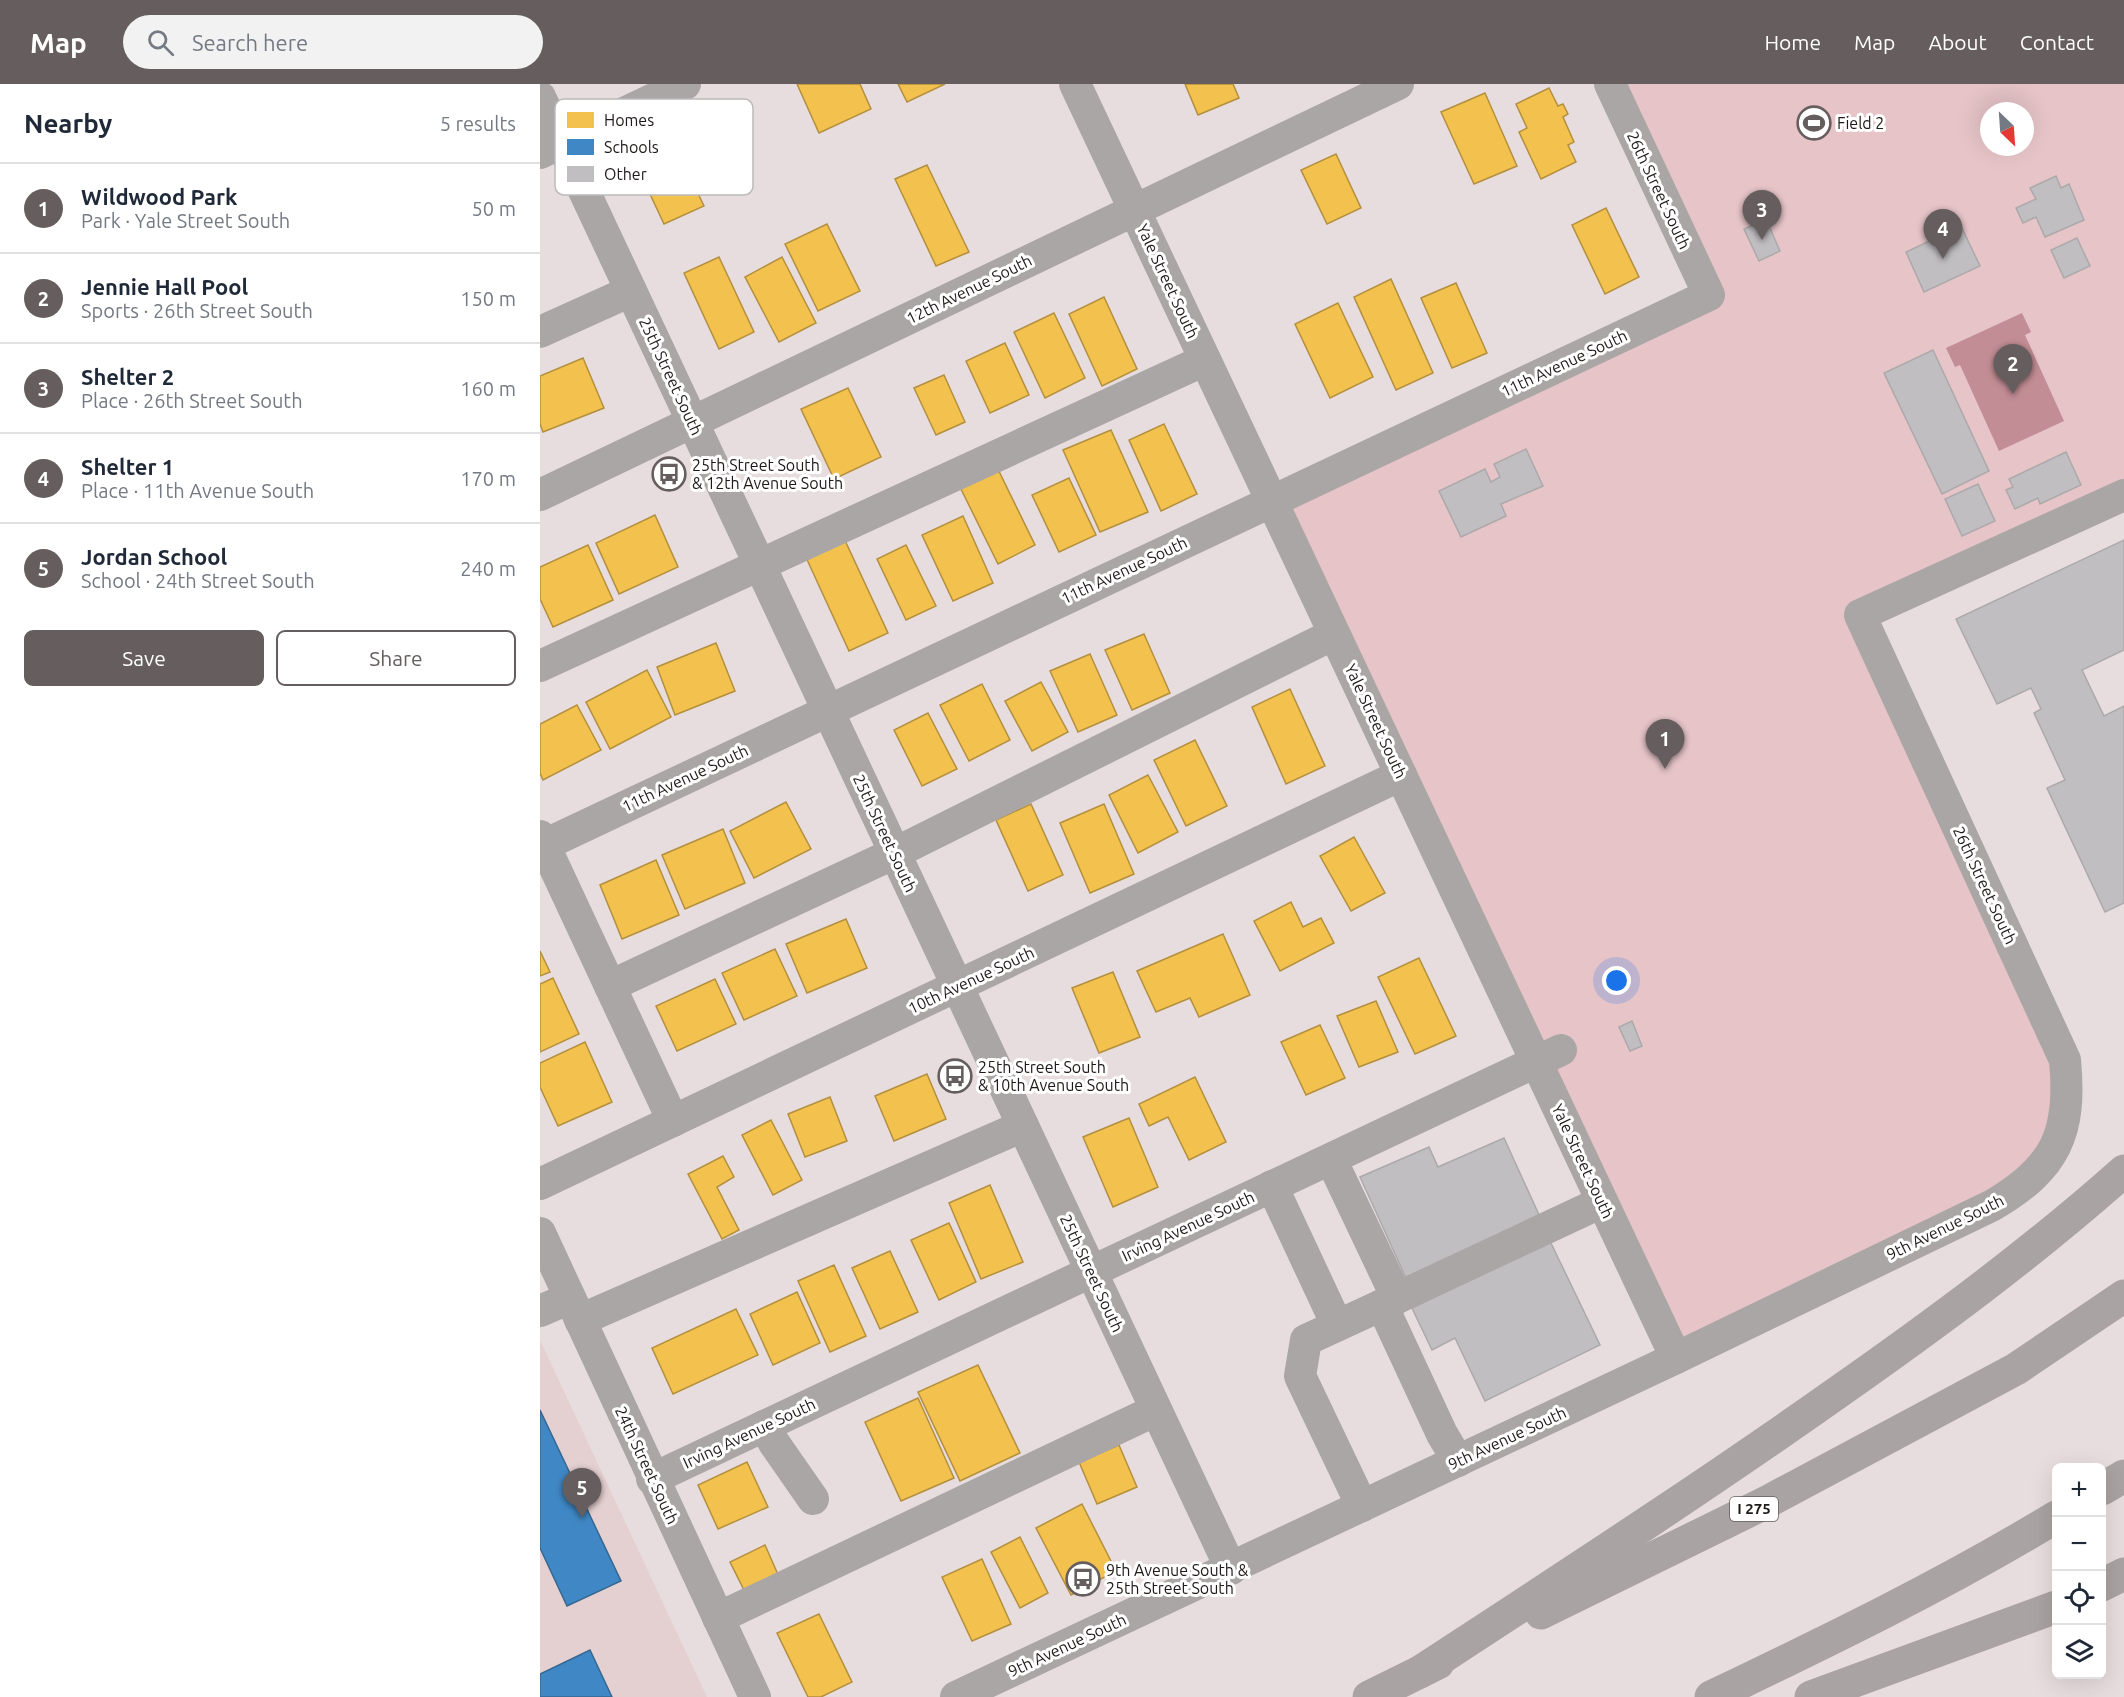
<!DOCTYPE html>
<html lang="en">
<head>
<meta charset="utf-8">
<style>
  body { margin:0; font-family:Ubuntu,sans-serif; background:#f2f2f3; color:#1f2937 }
  .controls { position:absolute; right:18px; bottom:18px; display:grid; overflow:hidden; border-radius:9px; box-shadow:0 6px 24px #0002 }
  .controls button { width:54px; height:54px; display:grid; place-items:center; padding:0; border:0; border-bottom:2px solid #e0e1e3; background:#fff; color:#1f2937; font:30px sans-serif }
  .compass { position:absolute; left:1440px; top:18px; width:54px; height:54px; border-radius:50%; background:#fff; box-shadow:0 6px 24px #0002; rotate:155deg }
  .you { position:absolute; left:1077px; top:897px; width:21px; height:21px; margin:-15px; border:4px solid #fff; border-radius:50%; background:#1a73e8; box-shadow:0 0 0 9px #1a73e833 }
  .badge { display:grid; place-items:center; width:39px; height:39px; border-radius:50%; background:#665e5e; color:#fff; font-size:20px; font-weight:700 }
  .pin { position:absolute; translate:-50% -50px; filter:drop-shadow(0 2px 3px #0008) }
  .pin::after { content:''; position:absolute; top:32px; width:21px; height:18px; background:inherit; clip-path:polygon(0 0,100% 0,50% 100%) }
  .list { margin:0; padding:0; list-style:none }
  h2 { display:flex; justify-content:space-between; align-items:center; height:78px; margin:0; padding:0 24px; font-size:26px }
  h2 small { font-size:20px; font-weight:400; color:#747a83 }
  .list li { display:grid; grid-template-columns:39px 1fr auto; gap:18px; align-items:center; box-sizing:border-box; height:90px; padding:0 24px; border-top:2px solid #e0e1e3 }
  .list b { display:block; font-size:22px; white-space:nowrap }
  .list p { margin:0; font-size:20px; white-space:nowrap; color:#747a83 }
  .list em { font-size:20px; font-style:normal; color:#747a83 }
  .actions { display:flex; gap:12px; padding:18px 24px }
  .actions a { flex:1; padding:14px 0; border:2px solid #665e5e; border-radius:9px; text-align:center; font-size:21px; color:#665e5e }
  .actions .main { background:#665e5e; color:#fff }
  .icon { flex:none; width:33px; height:33px; fill:none; stroke:currentColor; stroke-width:2; stroke-linecap:round; stroke-linejoin:round }
  .map { position:relative; flex:none; width:1584px; height:1613px; overflow:hidden }
  header { display:flex; align-items:center; gap:36px; box-sizing:border-box; height:84px; padding:0 30px; background:#665e5e; color:#fff }
  header strong { font-size:28px }
  nav { display:flex; gap:33px; margin-inline-start:auto; font-size:21px }
  .search { width:420px; height:54px; background:#f2f2f3; display:flex; align-items:center; gap:15px; box-sizing:border-box; padding:0 21px; border-radius:33px; color:#747a83; font-size:22px }
  main { display:flex }
  aside { flex:1; background:#fff }
  .map>svg:first-child { display:block }
  .built { fill:#e5d0d1 }
  .green { fill:#e6c4c8; fill-rule:evenodd }
  .water { fill:#c28d94 }
  .homes { fill:#f2c14e; stroke:#b38f3e; stroke-width:1.5 }
  .schools { fill:#3f88c5; stroke:#366791; stroke-width:1.5 }
  .building { fill:#c0bec1; stroke:#aca9ab; stroke-width:1.5 }
  .lines { fill:none; stroke-linecap:round; stroke-linejoin:round }
  .minor { stroke:#aaa6a6; stroke-width:32 }
  .highway { stroke:#aaa3a3; stroke-width:33 }
  .labels { text-anchor:middle; stroke-width:6; stroke-linejoin:round; paint-order:stroke }
  .shield { fill:#fff; stroke:#635e5e; stroke-width:1.5 }
  .shield-label { font-size:15px; font-weight:bold; fill:#201919 }
  .poi-label { font-size:16px; fill:#201919; stroke:#fff; text-anchor:start }
  .street-label { font-size:16px; fill:#201919; stroke:#fff }
  .key { fill:#fff; stroke:#bcbaba; stroke-width:1.5 }
  .key-label { font-size:16px; fill:#201919 }
</style>
</head>
<body>
<header>
<strong>Map</strong>
<div class="search"><svg class="icon" aria-label="search" viewBox="0 0 24 24"><circle cx="10" cy="10" r="6"/><path d="M15 15l6 6"/></svg>Search here</div>
<nav><a>Home</a><a>Map</a><a>About</a><a>Contact</a></nav>
</header>
<main>
<aside>
<h2>Nearby<small>5 results</small></h2>
<ul class="list">
<li><span class="badge">1</span><div><b>Wildwood Park</b><p>Park · Yale Street South</p></div><em>50 m</em></li>
<li><span class="badge">2</span><div><b>Jennie Hall Pool</b><p>Sports · 26th Street South</p></div><em>150 m</em></li>
<li><span class="badge">3</span><div><b>Shelter 2</b><p>Place · 26th Street South</p></div><em>160 m</em></li>
<li><span class="badge">4</span><div><b>Shelter 1</b><p>Place · 11th Avenue South</p></div><em>170 m</em></li>
<li><span class="badge">5</span><div><b>Jordan School</b><p>School · 24th Street South</p></div><em>240 m</em></li>
</ul>
<div class="actions"><a class="main">Save</a><a>Share</a></div>
</aside>
<div class="map">
<svg width="1584" height="1613" viewBox="0 0 1584 1613">
  <rect width="100%" height="100%" fill="#e8ddde"/>
  <!-- built -->
  <polygon class="built" points="0,1256 167,1613 0,1613"/>
  <!-- green -->
  <path class="green" d="M1070,0H1584V411L1320,531L1519,960L1507,1078L1136,1274L731,416L1168,211ZM1449,27H1485V63H1449Z"/>
  <!-- water -->
  <polygon class="water" points="1482,229 1491,248 1485,251 1524,337 1459,367 1420,281 1415,283 1406,264"/>
  <!-- homes -->
  <g class="homes">
    <polygon points="257,0 320,0 331,25 279,49"/>
    <polygon points="358,0 405,0 367,18"/>
    <polygon points="645,0 693,0 699,14 658,31"/>
    <polygon points="1009,4 1018,22 1023,20 1028,30 1023,33 1034,58 1028,61 1036,78 1001,95 979,48 987,44 976,20"/>
    <polygon points="945,9 977,82 934,100 901,28"/>
    <polygon points="134,60 164,122 124,140 95,78"/>
    <polygon points="796,70 821,124 787,140 761,86"/>
    <polygon points="387,81 429,168 396,182 355,95"/>
    <polygon points="1066,124 1099,193 1065,210 1032,141"/>
    <polygon points="287,140 320,207 278,227 245,160"/>
    <polygon points="179,173 214,248 179,265 144,189"/>
    <polygon points="242,173 276,239 239,258 205,193"/>
    <polygon points="851,195 893,289 856,306 814,213"/>
    <polygon points="916,199 947,269 912,284 881,214"/>
    <polygon points="564,213 597,285 562,302 529,230"/>
    <polygon points="798,219 833,293 790,314 755,240"/>
    <polygon points="514,229 545,294 505,314 474,248"/>
    <polygon points="465,259 489,311 450,329 426,277"/>
    <polygon points="43,274 64,324 3,348 0,340 0,292"/>
    <polygon points="404,291 425,338 396,351 374,304"/>
    <polygon points="308,304 341,373 294,395 261,325"/>
    <polygon points="624,340 657,410 621,427 589,356"/>
    <polygon points="571,346 608,428 560,448 523,366"/>
    <polygon points="455,379 495,461 458,480 417,397"/>
    <polygon points="529,394 556,451 519,468 492,411"/>
    <polygon points="115,431 138,483 79,510 56,459"/>
    <polygon points="423,432 453,499 413,517 382,451"/>
    <polygon points="302,450 348,549 309,567 263,467"/>
    <polygon points="48,461 73,516 13,543 0,515 0,483"/>
    <polygon points="366,461 396,522 366,536 337,475"/>
    <polygon points="604,550 630,609 592,626 565,566"/>
    <polygon points="176,559 195,607 135,631 117,583"/>
    <polygon points="550,570 577,631 538,648 510,587"/>
    <polygon points="107,586 131,633 70,665 46,618"/>
    <polygon points="501,598 528,648 492,667 465,617"/>
    <polygon points="442,600 470,656 429,677 400,621"/>
    <polygon points="750,605 785,682 746,700 712,623"/>
    <polygon points="37,621 61,666 3,696 0,689 0,640"/>
    <polygon points="388,629 417,685 382,702 354,646"/>
    <polygon points="655,656 687,722 646,742 614,676"/>
    <polygon points="608,691 638,748 598,769 569,711"/>
    <polygon points="246,718 271,765 214,794 190,747"/>
    <polygon points="491,720 523,791 488,807 456,736"/>
    <polygon points="564,720 594,790 550,809 520,739"/>
    <polygon points="183,745 205,799 145,825 122,771"/>
    <polygon points="814,753 845,809 811,827 780,772"/>
    <polygon points="116,776 139,831 82,855 60,801"/>
    <polygon points="751,818 763,843 781,834 794,859 740,887 714,837"/>
    <polygon points="306,835 327,884 267,909 246,860"/>
    <polygon points="683,850 710,911 659,933 650,914 616,928 597,887"/>
    <polygon points="235,865 257,912 204,936 182,889"/>
    <polygon points="0,867 10,888 0,892"/>
    <polygon points="879,874 916,952 875,970 838,893"/>
    <polygon points="573,888 600,953 559,969 532,904"/>
    <polygon points="13,894 39,950 0,968 0,900"/>
    <polygon points="175,895 196,940 137,967 116,922"/>
    <polygon points="836,917 858,968 819,983 797,932"/>
    <polygon points="780,941 805,994 766,1011 741,958"/>
    <polygon points="45,958 72,1018 18,1042 0,1003 0,979"/>
    <polygon points="387,990 406,1035 354,1057 335,1012"/>
    <polygon points="655,993 686,1058 649,1076 628,1033 609,1042 599,1020"/>
    <polygon points="290,1013 307,1057 265,1073 248,1030"/>
    <polygon points="589,1034 618,1103 573,1123 543,1053"/>
    <polygon points="231,1036 262,1096 233,1111 202,1051"/>
    <polygon points="183,1072 194,1093 177,1103 199,1146 182,1155 148,1090"/>
    <polygon points="450,1101 483,1178 441,1195 409,1119"/>
    <polygon points="409,1139 436,1198 399,1216 371,1156"/>
    <polygon points="350,1167 378,1228 340,1245 312,1184"/>
    <polygon points="294,1181 326,1252 290,1268 258,1197"/>
    <polygon points="257,1208 280,1259 233,1281 210,1230"/>
    <polygon points="196,1225 218,1271 133,1310 112,1264"/>
    <polygon points="438,1281 480,1369 420,1397 378,1308"/>
    <polygon points="378,1314 414,1394 361,1417 325,1338"/>
    <polygon points="579,1361 597,1403 557,1420 539,1378"/>
    <polygon points="207,1378 228,1423 178,1445 158,1401"/>
    <polygon points="542,1420 576,1487 531,1511 496,1444"/>
    <polygon points="480,1453 508,1509 480,1524 451,1468"/>
    <polygon points="225,1461 240,1495 206,1510 190,1478"/>
    <polygon points="442,1475 471,1540 432,1557 402,1493"/>
    <polygon points="279,1530 312,1598 281,1613 268,1613 237,1549"/>
  </g>
  <!-- schools -->
  <g class="schools">
    <polygon points="0,1326 81,1497 27,1522 0,1464"/>
    <polygon points="50,1566 72,1613 0,1613 0,1590"/>
  </g>
  <!-- building -->
  <g class="building">
    <polygon points="1516,92 1521,104 1529,100 1544,136 1505,153 1496,133 1483,139 1476,124 1496,115 1490,104"/>
    <polygon points="1226,135 1240,167 1219,177 1204,145"/>
    <polygon points="1421,142 1440,182 1384,208 1366,168"/>
    <polygon points="1537,154 1550,182 1524,194 1511,166"/>
    <polygon points="1393,266 1449,387 1402,410 1344,289"/>
    <polygon points="986,365 1003,402 961,420 966,432 921,453 899,407 945,385 951,398 960,393 954,380"/>
    <polygon points="1526,368 1541,401 1500,420 1498,414 1475,425 1466,406 1473,403 1469,395"/>
    <polygon points="1438,400 1455,437 1422,452 1405,415"/>
    <polygon points="1584,456 1584,566 1542,586 1564,632 1584,622 1584,819 1565,828 1507,704 1525,696 1494,629 1501,625 1491,604 1457,620 1416,535"/>
    <polygon points="1092,937 1102,962 1090,967 1079,943"/>
    <polygon points="964,1054 1000,1133 866,1194 820,1093 889,1063 898,1083"/>
    <polygon points="1010,1157 1060,1261 945,1317 915,1254 892,1266 872,1224"/>
  </g>
  <g class="lines">
    <!-- minor -->
    <g class="minor">
      <polyline points="535,0 1136,1274"/>
      <polyline points="0,13 691,1485"/>
      <polyline points="0,69 145,0"/>
      <polyline points="0,248 91,207"/>
      <polyline points="0,411 858,0"/>
      <polyline points="0,582 665,276"/>
      <polyline points="0,752 133,1037"/>
      <polyline points="0,763 1169,211 1070,0"/>
      <polyline points="70,902 355,769 794,550"/>
      <polyline points="791,1075 857,1214 842,1221"/>
      <polyline points="0,1100 861,691"/>
      <polyline points="732,1102 797,1241"/>
      <polyline points="0,1149 215,1613"/>
      <polyline points="857,1214 1062,1118"/>
      <polyline points="0,1227 30,1214"/>
      <polyline points="40,1236 483,1042"/>
      <polyline points="224,1342 234,1359 273,1415"/>
      <polyline points="112,1395 1021,966"/>
      <polyline points="822,1422 760,1292 766,1256 842,1221 902,1350 918,1377"/>
      <polyline points="178,1534 616,1326"/>
      <path d="M416,1613L1136,1274L1453,1121C1516,1084 1532,1049 1525,976L1320,531L1584,411"/>
    </g>
    <!-- highway -->
    <g class="highway">
      <polyline points="1562,1405 1584,1392"/>
      <polyline points="1562,1501 1584,1490"/>
      <polyline points="1001,1529 1227,1418 1476,1285 1584,1212"/>
      <path d="M880,1588C1019,1497 1158,1407 1294,1311C1394,1241 1493,1168 1584,1087"/>
      <polyline points="829,1613 898,1579"/>
      <path d="M1171,1613C1288,1557 1406,1500 1516,1433"/>
      <polyline points="1271,1613 1516,1523"/>
    </g>
  </g>
  <!-- icons -->
  <defs>
    <g id="stadium-ring" transform="scale(1.725)"><circle r="9.5" fill="#fff" stroke="#665e5e" stroke-width="1.5"/><path d="M0-5a6.5 5 0 1 0 0 10a6.5 5 0 1 0 0-10ZM-3.5-1.8h7v3.6h-7Z" fill="#665e5e"/></g>
    <g id="bus-ring" transform="scale(1.725)"><circle r="9.5" fill="#fff" stroke="#665e5e" stroke-width="1.5"/><path d="M-5-6H5V4H4V6H2V4H-2V6H-4V4H-5ZM-3.5-4V0h7V-4ZM-3.5 1.2v1.5H-2V1.2ZM2 1.2v1.5H3.5V1.2Z" fill="#665e5e"/></g>
  </defs>
  <g fill-rule="evenodd">
    <use href="#stadium-ring" x="1274" y="39"/>
    <use href="#bus-ring" x="129" y="390"/>
    <use href="#bus-ring" x="415" y="992"/>
    <use href="#bus-ring" x="543" y="1495"/>
  </g>
  <g class="labels">
    <!-- shield labels -->
    <rect class="shield" x="1190" y="1413" width="48" height="24" rx="4.5"/>
    <g class="shield-label">
      <text x="1214" y="1430">I 275</text>
    </g>
    <!-- poi labels -->
    <g class="poi-label">
      <text x="1297" y="45">Field 2</text>
      <text x="152" y="387">25th Street South<tspan x="152" dy="18">&amp; 12th Avenue South</tspan></text>
      <text x="438" y="989">25th Street South<tspan x="438" dy="18">&amp; 10th Avenue South</tspan></text>
      <text x="566" y="1492">9th Avenue South &amp;<tspan x="566" dy="18">25th Street South</tspan></text>
    </g>
    <!-- street labels -->
    <g class="street-label">
      <text transform="translate(1119 106) rotate(65)" y="6">26th Street South</text>
      <text transform="translate(628 197) rotate(65)" y="6">Yale Street South</text>
      <text transform="translate(429 205) rotate(-26)" y="6">12th Avenue South</text>
      <text transform="translate(1024 279) rotate(-25)" y="6">11th Avenue South</text>
      <text transform="translate(131 292) rotate(65)" y="6">25th Street South</text>
      <text transform="translate(584 486) rotate(-25)" y="6">11th Avenue South</text>
      <text transform="translate(836 637) rotate(65)" y="6">Yale Street South</text>
      <text transform="translate(145 694) rotate(-25)" y="6">11th Avenue South</text>
      <text transform="translate(345 749) rotate(65)" y="6">25th Street South</text>
      <text transform="translate(1445 801) rotate(65)" y="6">26th Street South</text>
      <text transform="translate(431 896) rotate(-25)" y="6">10th Avenue South</text>
      <text transform="translate(1043 1077) rotate(65)" y="6">Yale Street South</text>
      <text transform="translate(648 1142) rotate(-25)" y="6">Irving Avenue South</text>
      <text transform="translate(1405 1143) rotate(-26)" y="6">9th Avenue South</text>
      <text transform="translate(552 1189) rotate(65)" y="6">25th Street South</text>
      <text transform="translate(209 1349) rotate(-25)" y="6">Irving Avenue South</text>
      <text transform="translate(967 1354) rotate(-25)" y="6">9th Avenue South</text>
      <text transform="translate(107 1381) rotate(65)" y="6">24th Street South</text>
      <text transform="translate(527 1561) rotate(-25)" y="6">9th Avenue South</text>
    </g>
  </g>
  <!-- legend -->
  <rect x="15" y="15" width="198" height="96" rx="9" class="key"/>
  <rect x="27" y="28" width="27" height="16" fill="#f2c14e"/>
  <rect x="27" y="55" width="27" height="16" fill="#3f88c5"/>
  <rect x="27" y="82" width="27" height="16" fill="#c0bec1"/>
  <g class="key-label">
    <text x="64" y="42">Homes</text>
    <text x="64" y="69">Schools</text>
    <text x="64" y="96">Other</text>
  </g>
</svg>
<div class="controls">
<button>+</button>
<button>−</button>
<button><svg class="icon" aria-label="locate" viewBox="0 0 24 24"><circle cx="12" cy="12" r="6"/><path d="M12 2v4M12 18v4M2 12h4M18 12h4"/></svg></button>
<button><svg class="icon" aria-label="layers" viewBox="0 0 24 24"><path d="M12 4l9 5-9 5-9-5zM3 14l9 5 9-5"/></svg></button>
</div>
<svg class="compass" viewBox="-18 -18 36 36"><path d="M0-13l5 13h-10z" fill="#e53935"/><path d="M0 13l5-13h-10z" fill="#747a83"/></svg>
<div class="you"></div>
<div class="pin badge" style="left:1125px;top:685px">1</div>
<div class="pin badge" style="left:1473px;top:310px">2</div>
<div class="pin badge" style="left:1222px;top:156px">3</div>
<div class="pin badge" style="left:1403px;top:175px">4</div>
<div class="pin badge" style="left:42px;top:1434px">5</div>
</div>
</main>
</body>
</html>
